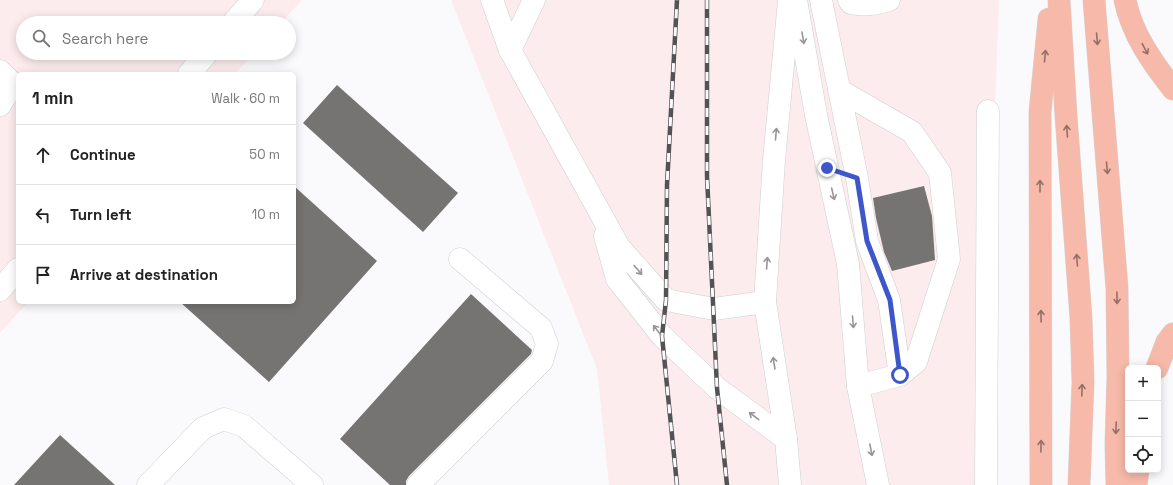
<!DOCTYPE html>
<html lang="en">
<head>
<meta charset="utf-8">
<style>
  body { margin:0; font-family:"Space Grotesk",sans-serif; background:#f6f6f6; color:#222 }
  .controls { position:absolute; right:12px; bottom:12px; display:grid; overflow:hidden; border-radius:6px; box-shadow:0 2px 10px #0003 }
  .controls button { width:36px; height:36px; display:grid; place-items:center; padding:0; border:0; border-bottom:1px solid #e0e0e0; background:#fff; color:#222; font:20px sans-serif }
  .stop { position:absolute; width:12px; height:12px; margin:-9px; border:3px solid #3d57ca; border-radius:50%; background:#fff }
  .stop.end { background:#3d57ca; border-color:#fff; box-shadow:0 1px 4px #0008 }
  .list { margin:0; padding:0; list-style:none }
  h2 { display:flex; justify-content:space-between; align-items:center; height:52px; margin:0; padding:0 16px; font-size:17px }
  h2 small { font-size:13px; font-weight:400; color:#767676 }
  .list li { display:grid; grid-template-columns:26px 1fr auto; gap:12px; align-items:center; box-sizing:border-box; height:60px; padding:0 16px; border-top:1px solid #e0e0e0 }
  .list b { display:block; font-size:15px; white-space:nowrap }
  .list em { font-size:13px; font-style:normal; color:#767676 }
  .icon { flex:none; width:22px; height:22px; fill:none; stroke:currentColor; stroke-width:2; stroke-linecap:round; stroke-linejoin:round }
  .map { position:relative; flex:none; width:1173px; height:485px; overflow:hidden }
  .search { position:absolute; background:#fff; box-shadow:0 2px 10px #0003; left:16px; top:16px; width:280px; height:44px; display:flex; align-items:center; gap:10px; box-sizing:border-box; padding:0 14px; border-radius:22px; color:#767676; font-size:15px }
  .panel { position:absolute; background:#fff; box-shadow:0 2px 10px #0003; left:16px; top:72px; width:280px; height:232px; border-radius:6px }
  .map>svg:first-child { display:block }
  .industrial { fill:#fcecee }
  .building { fill:#767473 }
  .lines { fill:none; stroke-linecap:round; stroke-linejoin:round }
  .minor-casing { stroke:#cecfd1; stroke-width:23 }
  .major-casing { stroke:#d5d5d5; stroke-width:23 }
  .minor { stroke:#fff; stroke-width:22 }
  .major { stroke:#f7b9a9; stroke-width:22 }
  .rail-casing { stroke:#535354; stroke-width:4.5 }
  .rail { stroke:#fafafc; stroke-width:3; stroke-dasharray:9; stroke-linecap:butt }
  .oneway { stroke:#969697 }
  .oneway2 { stroke:#927067 }
  .route { stroke:#3d57ca; stroke-width:5 }
</style>
</head>
<body>
<div class="map">
<svg width="1173" height="485" viewBox="0 0 1173 485">
  <rect width="100%" height="100%" fill="#fafafc"/>
  <!-- industrial -->
  <g class="industrial">
    <polygon points="0,0 302,0 281,23 23,23 23,53 254,53 235,74 18,74 18,302 28,302 0,333"/>
    <polygon points="451,0 999,0 981,485 609,485 597,369"/>
  </g>
  <!-- building -->
  <g class="building">
    <polygon points="337,85 458,193 423,232 303,123"/>
    <polygon points="294,186 377,261 269,382 180,302 294,302"/>
    <polygon points="924,186 932,216 935,260 892,271 884,252 876,218 873,198"/>
    <polygon points="471,294 532,350 531,354 409,476 406,481 406,485 390,485 340,439"/>
    <polygon points="60,435 115,485 14,485"/>
  </g>
  <g class="lines">
    <!-- minor casing -->
    <g class="minor-casing">
      <g id="minor">
        <polyline points="492,0 510,50 619,247 666,300 714,309 765,302"/>
        <polyline points="796,0 816,115 848,264 858,386 878,485"/>
        <polyline points="821,0 857,178 867,241 889,300 900,375 858,386"/>
        <path d="M849,0L851,3C866,6 874,4 889,0"/>
        <polyline points="789,1 774,160 765,302 786,439 790,485"/>
        <polyline points="233,23 253,0"/>
        <polyline points="510,50 534,0"/>
        <polyline points="0,71 10,81 11,88 0,105"/>
        <polyline points="189,74 207,53"/>
        <polyline points="839,90 912,132 940,173 949,259 916,362 900,375"/>
        <polyline points="605,236 617,279 662,336 717,388 786,439"/>
        <polyline points="0,290 18,269"/>
        <polyline points="148,485 203,428 224,419 244,426 312,485"/>
        <polyline points="418,485 542,361 547,344 541,328 460,259"/>
        <polyline points="986,485 988,111"/>
      </g>
    </g>
    <!-- major casing -->
    <g class="major-casing">
      <g id="major">
        <polyline points="1059,0 1066,116 1081,318 1083,382 1079,485"/>
        <polyline points="1094,0 1117,288 1118,376 1116,444 1117,485"/>
        <path d="M1125,0C1132,34 1152,62 1173,89"/>
        <polyline points="1157,368 1167,342 1173,334"/>
        <polyline points="1041,485 1040,112 1049,19"/>
        <polyline points="1136,485 1138,470"/>
      </g>
    </g>
    <!-- minor -->
    <use href="#minor" class="minor"/>
    <!-- major -->
    <use href="#major" class="major"/>
    <!-- rail casing -->
    <g class="rail-casing">
      <g id="rail">
        <polyline points="707,0 707,176 717,388 727,485"/>
        <polyline points="677,485 662,336 666,300 667,185 677,0"/>
      </g>
    </g>
    <!-- rail -->
    <use href="#rail" class="rail"/>
  </g>
  <!-- one-way arrows -->
  <defs><path id="oneway-shaft" d="M-6 0H5M1.5-3L5.5 0L1.5 3" fill="none" stroke-width="1.6" stroke-linecap="round" stroke-linejoin="round"/></defs>
  <g class="oneway">
    <use href="#oneway-shaft" transform="translate(803 38) rotate(80)"/>
    <use href="#oneway-shaft" transform="translate(776 134) rotate(-85)"/>
    <use href="#oneway-shaft" transform="translate(833 194) rotate(77)"/>
    <use href="#oneway-shaft" transform="translate(767 263) rotate(-86)"/>
    <use href="#oneway-shaft" transform="translate(638 270) rotate(49)"/>
    <use href="#oneway-shaft" transform="translate(853 322) rotate(85)"/>
    <use href="#oneway-shaft" transform="translate(657 330) rotate(-128)"/>
    <use href="#oneway-shaft" transform="translate(774 363) rotate(-99)"/>
    <use href="#oneway-shaft" transform="translate(754 416) rotate(-143)"/>
    <use href="#oneway-shaft" transform="translate(871 450) rotate(79)"/>
  </g>
  <g class="oneway2">
    <use href="#oneway-shaft" transform="translate(1097 39) rotate(86)"/>
    <use href="#oneway-shaft" transform="translate(1145 49) rotate(62)"/>
    <use href="#oneway-shaft" transform="translate(1045 56) rotate(-85)"/>
    <use href="#oneway-shaft" transform="translate(1067 131) rotate(-94)"/>
    <use href="#oneway-shaft" transform="translate(1107 168) rotate(85)"/>
    <use href="#oneway-shaft" transform="translate(1040 186) rotate(-90)"/>
    <use href="#oneway-shaft" transform="translate(1077 260) rotate(-94)"/>
    <use href="#oneway-shaft" transform="translate(1117 298) rotate(89)"/>
    <use href="#oneway-shaft" transform="translate(1041 316) rotate(-91)"/>
    <use href="#oneway-shaft" transform="translate(1082 390) rotate(-88)"/>
    <use href="#oneway-shaft" transform="translate(1116 428) rotate(92)"/>
    <use href="#oneway-shaft" transform="translate(1041 446) rotate(-89)"/>
  </g>
  <g class="lines">
    <!-- route -->
    <polyline class="route" points="827,168 857,178 867,241 890,300 900,375"/>
  </g>
</svg>
<div class="controls">
<button>+</button>
<button>−</button>
<button><svg class="icon" aria-label="locate" viewBox="0 0 24 24"><circle cx="12" cy="12" r="6"/><path d="M12 2v4M12 18v4M2 12h4M18 12h4"/></svg></button>
</div>
<div class="stop" style="left:900px;top:375px"></div>
<div class="stop end" style="left:827px;top:168px"></div>
<div class="search"><svg class="icon" aria-label="search" viewBox="0 0 24 24"><circle cx="10" cy="10" r="6"/><path d="M15 15l6 6"/></svg>Search here</div>
<section class="panel">
<h2>1 min<small>Walk · 60 m</small></h2>
<ul class="list">
<li><svg class="icon" aria-label="ahead" viewBox="0 0 24 24"><path d="M12 20V5M6 11l6-6 6 6"/></svg><div><b>Continue</b></div><em>50 m</em></li>
<li><svg class="icon" aria-label="left" viewBox="0 0 24 24"><path d="M17 20v-9H6M10 6l-5 5 5 5"/></svg><div><b>Turn left</b></div><em>10 m</em></li>
<li><svg class="icon" aria-label="arrive" viewBox="0 0 24 24"><path d="M6 21V4h12l-3 4 3 4H6"/></svg><div><b>Arrive at destination</b></div></li>
</ul>
</section>
</div>
</body>
</html>
